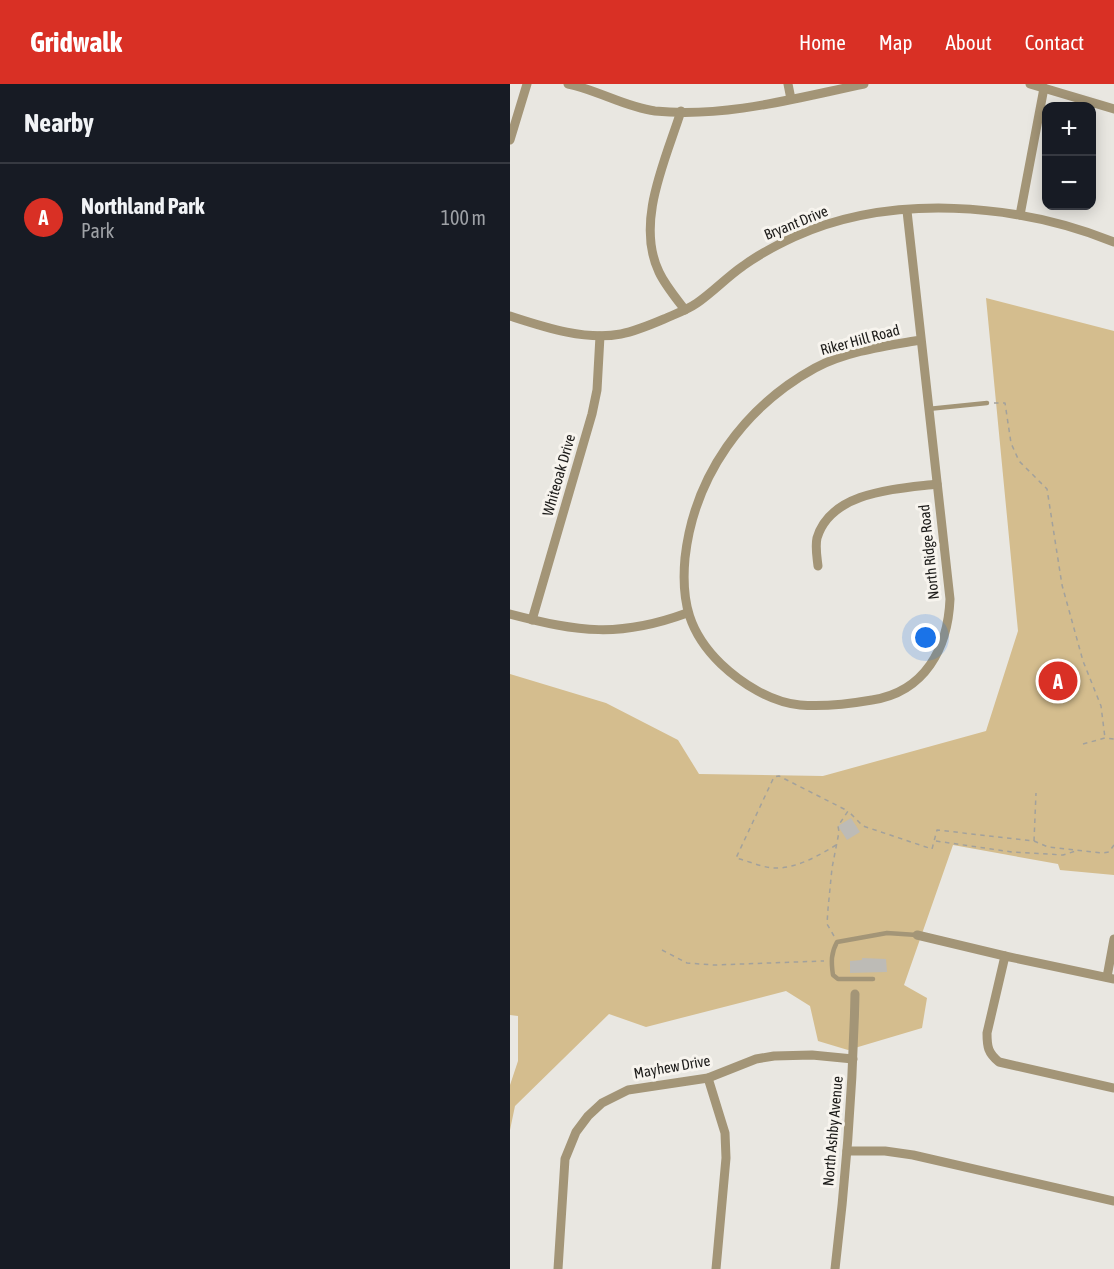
<!DOCTYPE html>
<html lang="en">
<head>
<meta charset="utf-8">
<style>
  body { margin:0; font-family:"Asap Condensed",sans-serif; background:#20242c; color:#f1f3f6 }
  .controls { position:absolute; right:18px; top:18px; display:grid; overflow:hidden; border-radius:12px; box-shadow:0 3px 15px #0003 }
  .controls button { width:54px; height:54px; display:grid; place-items:center; padding:0; border:0; border-bottom:2px solid #363941; background:#171b24; color:#f1f3f6; font:30px sans-serif }
  .you { position:absolute; left:416px; top:554px; width:21px; height:21px; margin:-15px; border:4px solid #fff; border-radius:50%; background:#1a73e8; box-shadow:0 0 0 9px #1a73e833 }
  .badge { display:grid; place-items:center; width:39px; height:39px; border-radius:50%; background:#d93025; color:#fff; font-size:20px; font-weight:700 }
  .pin { position:absolute; translate:-50% -50%; border:3px solid #fff; box-shadow:0 2px 6px #0006 }
  .list { margin:0; padding:0; list-style:none }
  h2 { display:flex; justify-content:space-between; align-items:center; height:78px; margin:0; padding:0 24px; font-size:26px }
  h2 small { font-size:20px; font-weight:400; color:#9ea1a6 }
  .list li { display:grid; grid-template-columns:39px 1fr auto; gap:18px; align-items:center; box-sizing:border-box; height:108px; padding:0 24px; border-top:2px solid #363941 }
  .list b { display:block; font-size:22px; white-space:nowrap }
  .list p { margin:0; font-size:20px; white-space:nowrap; color:#9ea1a6 }
  .list em { font-size:20px; font-style:normal; color:#9ea1a6 }
  .map { position:relative; flex:none; width:604px; height:1185px; overflow:hidden }
  header { display:flex; align-items:center; gap:36px; box-sizing:border-box; height:84px; padding:0 30px; background:#d93025; color:#fff }
  header strong { font-size:28px }
  nav { display:flex; gap:33px; margin-inline-start:auto; font-size:21px }
  main { display:flex }
  aside { flex:1; background:#171b24 }
  .map>svg:first-child { display:block }
  .green { fill:#d4bd8e }
  .building { fill:#bdbbb6 }
  .lines { fill:none; stroke-linecap:round; stroke-linejoin:round }
  .path { stroke:#a2a19c; stroke-width:1.5; stroke-dasharray:4.5 4.5; stroke-linecap:butt }
  .service { stroke:#a39577; stroke-width:4.5 }
  .minor { stroke:#a39577; stroke-width:9 }
  .labels { text-anchor:middle; stroke-width:6; stroke-linejoin:round; paint-order:stroke }
  .street-label { font-size:15px; fill:#1c1b19; stroke:#f7f4ee }
</style>
</head>
<body>
<header>
<strong>Gridwalk</strong>
<nav><a>Home</a><a>Map</a><a>About</a><a>Contact</a></nav>
</header>
<main>
<aside>
<h2>Nearby<small></small></h2>
<ul class="list">
<li><span class="badge">A</span><div><b>Northland Park</b><p>Park</p></div><em>100 m</em></li>
</ul>
</aside>
<div class="map">
<svg width="604" height="1185" viewBox="0 0 604 1185">
  <rect width="100%" height="100%" fill="#e9e7e1"/>
  <!-- green -->
  <polygon class="green" points="476,214 604,247 604,791 550,786 548,780 443,761 394,901 417,914 412,944 338,966 308,957 300,922 276,907 136,943 99,930 5,1022 0,1046 0,1001 8,977 8,932 0,931 0,590 96,619 168,656 189,690 313,692 476,647 508,547"/>
  <!-- building -->
  <g class="building">
    <polygon points="341,734 350,748 337,756 328,742"/>
    <polygon points="352,874 376,875 377,888 340,889 340,877 352,876"/>
  </g>
  <g class="lines">
    <!-- path -->
    <g class="path">
      <polyline points="484,319 495,319 501,359 509,377 537,405 552,501 573,577 591,622 595,654"/>
      <polyline points="573,660 595,654 604,655"/>
      <polyline points="426,757 502,768 553,771 566,767"/>
      <polyline points="524,757 526,709"/>
      <path d="M326,761C308,772 286,785 263,784C251,783 238,777 226,774L264,693L269,692L338,727"/>
      <polyline points="324,852 317,840 318,825 322,784 329,748 328,742 338,727 353,742 422,765 427,746 524,757 538,763 592,769 599,768 604,761"/>
      <polyline points="152,866 177,879 204,881 314,877"/>
    </g>
    <!-- service -->
    <g class="service">
      <polyline points="418,325 477,319"/>
      <path d="M363,895H328L323,891C321,878 321,869 327,858L377,849L407,851"/>
    </g>
    <!-- minor -->
    <g class="minor">
      <path d="M58,0C88,6 115,23 145,27C216,34 286,14 354,0"/>
      <polyline points="278,0 281,15"/>
      <polyline points="520,0 604,25"/>
      <path d="M171,27C156,75 125,138 149,188C155,201 166,214 175,226"/>
      <polyline points="0,56 17,0"/>
      <path d="M397,127L440,515C438,564 415,608 362,616C339,620 314,623 290,621C261,618 232,600 211,580C179,549 171,518 175,474C184,392 234,323 305,284C337,267 376,262 410,256"/>
      <polyline points="510,131 534,4"/>
      <path d="M0,232C34,243 75,257 111,250C126,247 140,241 154,235C165,230 177,226 187,219C203,208 217,193 233,182C249,170 267,161 284,153C381,109 507,119 604,158"/>
      <path d="M308,482C307,473 305,463 307,454C321,407 387,405 427,400"/>
      <path d="M0,530C69,548 109,554 177,529"/>
      <polyline points="22,536 82,330 87,306 90,252"/>
      <polyline points="407,851 495,872 604,895"/>
      <path d="M495,872L477,949C477,963 478,969 489,978L604,1004"/>
      <polyline points="597,893 604,855"/>
      <polyline points="198,994 215,1049 216,1074 206,1185"/>
      <polyline points="337,1067 375,1067 403,1071 604,1117"/>
      <polyline points="48,1185 55,1075 66,1048 78,1032 92,1019 118,1006 198,994 246,975 264,972 302,971 343,975"/>
      <path d="M325,1185C336,1094 343,1002 345,910"/>
    </g>
  </g>
  <g class="labels">
    <!-- street labels -->
    <g class="street-label">
      <text transform="translate(286 139) rotate(-22)" y="5">Bryant Drive</text>
      <text transform="translate(350 256) rotate(-15)" y="5">Riker Hill Road</text>
      <text transform="translate(49 391) rotate(-74)" y="5">Whiteoak Drive</text>
      <text transform="translate(419 468) rotate(-96)" y="5">North Ridge Road</text>
      <text transform="translate(162 983) rotate(-10)" y="5">Mayhew Drive</text>
      <text transform="translate(323 1047) rotate(-85)" y="5">North Ashby Avenue</text>
    </g>
  </g>
</svg>
<div class="controls">
<button>+</button>
<button>−</button>
</div>
<div class="you"></div>
<div class="pin badge" style="left:548px;top:597px">A</div>
</div>
</main>
</body>
</html>
